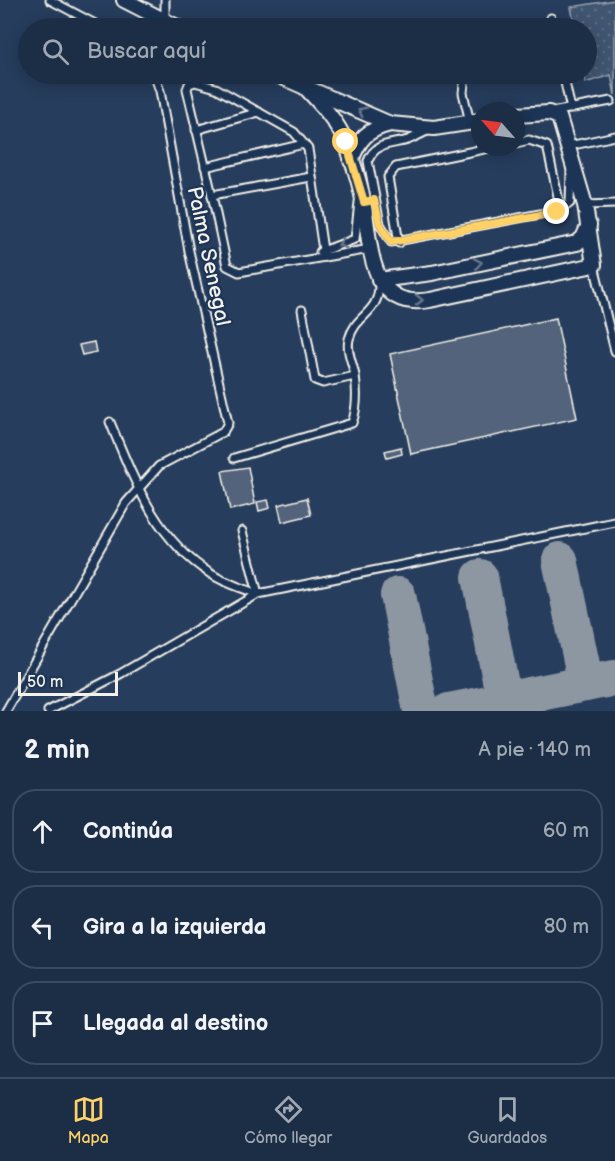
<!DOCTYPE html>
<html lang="es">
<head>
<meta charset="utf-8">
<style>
  body { margin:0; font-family:"Balsamiq Sans",sans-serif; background:#293a51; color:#f1f3f6 }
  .compass { position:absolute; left:471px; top:102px; width:54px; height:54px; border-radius:50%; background:#1c2e46; box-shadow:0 3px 15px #0003; rotate:298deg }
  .scale { position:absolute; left:18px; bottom:15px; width:100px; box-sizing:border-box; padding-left:6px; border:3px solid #f4f1e8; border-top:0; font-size:16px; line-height:21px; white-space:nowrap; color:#f4f1e8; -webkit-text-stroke:4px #1d3557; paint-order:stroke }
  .stop { position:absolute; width:18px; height:18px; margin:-14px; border:4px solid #ffd166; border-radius:50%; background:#fff }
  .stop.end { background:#ffd166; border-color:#fff; box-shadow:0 2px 6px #0008 }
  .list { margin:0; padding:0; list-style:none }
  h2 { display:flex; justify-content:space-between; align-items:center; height:78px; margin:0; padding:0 24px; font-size:26px }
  h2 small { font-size:20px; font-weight:400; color:#a0a8b3 }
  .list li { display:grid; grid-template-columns:39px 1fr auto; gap:18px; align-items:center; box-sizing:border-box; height:84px; margin:0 12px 12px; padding:0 12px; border:2px solid #3a4a5f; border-radius:24px }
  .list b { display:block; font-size:22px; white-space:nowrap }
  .list em { font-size:20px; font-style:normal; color:#a0a8b3 }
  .icon { flex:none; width:33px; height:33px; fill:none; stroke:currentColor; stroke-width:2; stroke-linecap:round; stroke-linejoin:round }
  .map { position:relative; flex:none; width:615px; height:711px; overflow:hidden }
  .search { position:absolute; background:#1c2e46; box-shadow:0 3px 15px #0003; left:18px; right:18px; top:18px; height:66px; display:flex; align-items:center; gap:15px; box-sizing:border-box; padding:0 21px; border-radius:33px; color:#a0a8b3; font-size:22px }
  .sheet { height:366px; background:#1c2e46 }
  nav { display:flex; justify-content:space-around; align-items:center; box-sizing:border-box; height:84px; border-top:2px solid #3a4a5f; background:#1c2e46; font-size:16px; color:#a0a8b3 }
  nav a { display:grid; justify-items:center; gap:3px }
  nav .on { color:#ffd166 }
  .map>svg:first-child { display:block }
  .grass { fill:url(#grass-dots); stroke:#9aa2ac; stroke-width:1.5 }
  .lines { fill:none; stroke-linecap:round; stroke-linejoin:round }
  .taxiway { stroke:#8d97a2; stroke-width:36 }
  .building { fill:#52647b; stroke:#f4f1e8; stroke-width:1.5 }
  .service-casing { stroke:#f4f1e8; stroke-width:11 }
  .minor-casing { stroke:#f4f1e8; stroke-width:18 }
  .service { stroke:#1d3557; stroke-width:7 }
  .minor { stroke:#1d3557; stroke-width:14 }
  .oneway { stroke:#68778a }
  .route { stroke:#ffd166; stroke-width:8 }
  .labels { text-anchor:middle; stroke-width:4.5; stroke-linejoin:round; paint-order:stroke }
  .street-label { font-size:21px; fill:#f4f1e8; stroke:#1d3557 }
</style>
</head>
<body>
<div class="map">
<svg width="615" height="711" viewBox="0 0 615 711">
  <defs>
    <pattern id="grass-dots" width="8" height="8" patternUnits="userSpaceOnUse" patternTransform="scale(1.5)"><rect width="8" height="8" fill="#40546f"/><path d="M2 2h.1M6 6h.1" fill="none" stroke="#5c6d84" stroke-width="1.8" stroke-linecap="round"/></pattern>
  </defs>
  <rect width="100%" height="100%" fill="#263d5d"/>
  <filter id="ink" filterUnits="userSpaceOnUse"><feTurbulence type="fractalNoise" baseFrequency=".0167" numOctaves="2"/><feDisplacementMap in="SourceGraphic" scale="12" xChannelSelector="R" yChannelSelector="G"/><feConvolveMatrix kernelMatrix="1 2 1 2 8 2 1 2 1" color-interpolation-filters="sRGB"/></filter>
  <g filter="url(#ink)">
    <!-- grass -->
    <polygon class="grass" points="615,0 615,95 611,75 585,83 586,28 575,28 571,7"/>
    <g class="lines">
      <!-- taxiway -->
      <g class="taxiway">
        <polyline points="560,560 586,684"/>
        <polyline points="480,577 504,700"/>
        <polyline points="398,595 421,711"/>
        <polyline points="449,711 615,678"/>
      </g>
    </g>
    <!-- building -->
    <g class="building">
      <polygon points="556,318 577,418 411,454 390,354"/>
      <polygon points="94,342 96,352 82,355 79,345"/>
      <polygon points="401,447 402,454 387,458 385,451"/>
      <polygon points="248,467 255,504 230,510 222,471"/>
      <polygon points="307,498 311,515 282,522 278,505"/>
      <polygon points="268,500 270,508 259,511 257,502"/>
    </g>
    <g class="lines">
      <!-- service casing -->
      <g class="service-casing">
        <g id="service">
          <polyline points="50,0 103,28"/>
          <polyline points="165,0 165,19"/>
          <polyline points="551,18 553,28"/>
          <polyline points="465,74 463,93 470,122"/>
          <polyline points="563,74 571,109"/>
          <polyline points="552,112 611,101"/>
          <polyline points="196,130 259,112"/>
          <path d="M430,130C422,133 415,137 408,140C391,145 375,142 368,161L380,224L391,242L561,210L570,203L571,170"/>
          <polyline points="516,143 529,140 547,146 561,210"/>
          <polyline points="569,146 615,136"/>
          <polyline points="205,167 304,144"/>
          <polyline points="311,177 212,195 227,266 239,272 370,249"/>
          <polyline points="212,195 187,89 189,84 195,82 216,88 294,132 308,149 324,257"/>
          <polyline points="585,205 615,204"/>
          <polyline points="399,243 388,177 396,167 494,147"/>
          <polyline points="320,252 355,239 359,202"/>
          <polyline points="594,265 615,351"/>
          <polyline points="302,310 315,380 323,383 355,376"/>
          <path d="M110,422C134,480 155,539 211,574C225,583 242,588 258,594"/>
          <path d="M234,458L352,423C357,409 357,390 355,376C353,363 346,352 349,339C356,313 380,315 379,282"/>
          <polyline points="242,531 258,594"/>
          <polyline points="6,711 126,503 159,466 223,432 228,423 189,251 160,91 154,74"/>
          <polyline points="48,711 120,674 258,594 615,522"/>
        </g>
      </g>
      <!-- minor casing -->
      <g class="minor-casing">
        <g id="minor">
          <polyline points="124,0 179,28"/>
          <polyline points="275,74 390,124 434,128 480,121"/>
          <path d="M305,87C321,104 337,121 346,143C353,162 361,185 364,206C371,246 369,311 430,300L594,265L585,205L559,117L549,113L516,115"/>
          <path d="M351,161C359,138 367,130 390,124"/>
          <polyline points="379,280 432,273 577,243 583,238 589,225"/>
        </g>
      </g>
      <!-- service -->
      <use href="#service" class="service"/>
      <!-- minor -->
      <use href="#minor" class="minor"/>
    </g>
    <!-- one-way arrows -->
    <defs><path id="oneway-chevron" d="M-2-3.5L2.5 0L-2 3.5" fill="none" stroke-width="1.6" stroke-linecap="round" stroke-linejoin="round" transform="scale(1.5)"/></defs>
    <g class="oneway">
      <use href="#oneway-chevron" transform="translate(362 111) rotate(-153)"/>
      <use href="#oneway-chevron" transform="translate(342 244) rotate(163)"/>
      <use href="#oneway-chevron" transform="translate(478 263) rotate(-11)"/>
      <use href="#oneway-chevron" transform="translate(419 300) rotate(1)"/>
    </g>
  </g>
  <g class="lines" filter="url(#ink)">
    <!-- route -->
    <polyline class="route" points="346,142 364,202 374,200 380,224 391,242 557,212"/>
  </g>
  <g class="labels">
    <!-- street labels -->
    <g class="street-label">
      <text transform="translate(209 256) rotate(78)" y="7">Palma Senegal</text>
    </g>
  </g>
</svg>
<svg class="compass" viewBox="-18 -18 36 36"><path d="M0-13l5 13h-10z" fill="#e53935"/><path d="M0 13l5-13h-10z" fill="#a0a8b3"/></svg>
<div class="scale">50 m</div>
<div class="stop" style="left:346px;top:142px"></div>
<div class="stop end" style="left:557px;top:212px"></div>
<div class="search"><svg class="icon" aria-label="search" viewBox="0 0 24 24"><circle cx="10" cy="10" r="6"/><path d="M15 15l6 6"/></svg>Buscar aquí</div>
</div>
<section class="sheet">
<h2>2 min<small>A pie · 140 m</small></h2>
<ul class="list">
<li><svg class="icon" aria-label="ahead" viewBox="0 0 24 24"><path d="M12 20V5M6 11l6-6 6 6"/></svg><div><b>Continúa</b></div><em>60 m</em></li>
<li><svg class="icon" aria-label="left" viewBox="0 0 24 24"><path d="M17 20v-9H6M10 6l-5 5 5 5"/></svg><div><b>Gira a la izquierda</b></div><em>80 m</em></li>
<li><svg class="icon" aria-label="arrive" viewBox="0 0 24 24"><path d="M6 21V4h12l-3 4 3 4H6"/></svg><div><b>Llegada al destino</b></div></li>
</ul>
</section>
<nav>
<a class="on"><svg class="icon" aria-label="map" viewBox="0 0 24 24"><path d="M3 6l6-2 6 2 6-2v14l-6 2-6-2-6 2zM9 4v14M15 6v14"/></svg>Mapa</a>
<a><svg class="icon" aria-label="directions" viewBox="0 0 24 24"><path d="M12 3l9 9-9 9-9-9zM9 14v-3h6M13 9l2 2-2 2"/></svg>Cómo llegar</a>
<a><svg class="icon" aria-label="saved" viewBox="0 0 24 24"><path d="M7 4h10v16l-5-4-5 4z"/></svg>Guardados</a>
</nav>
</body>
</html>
